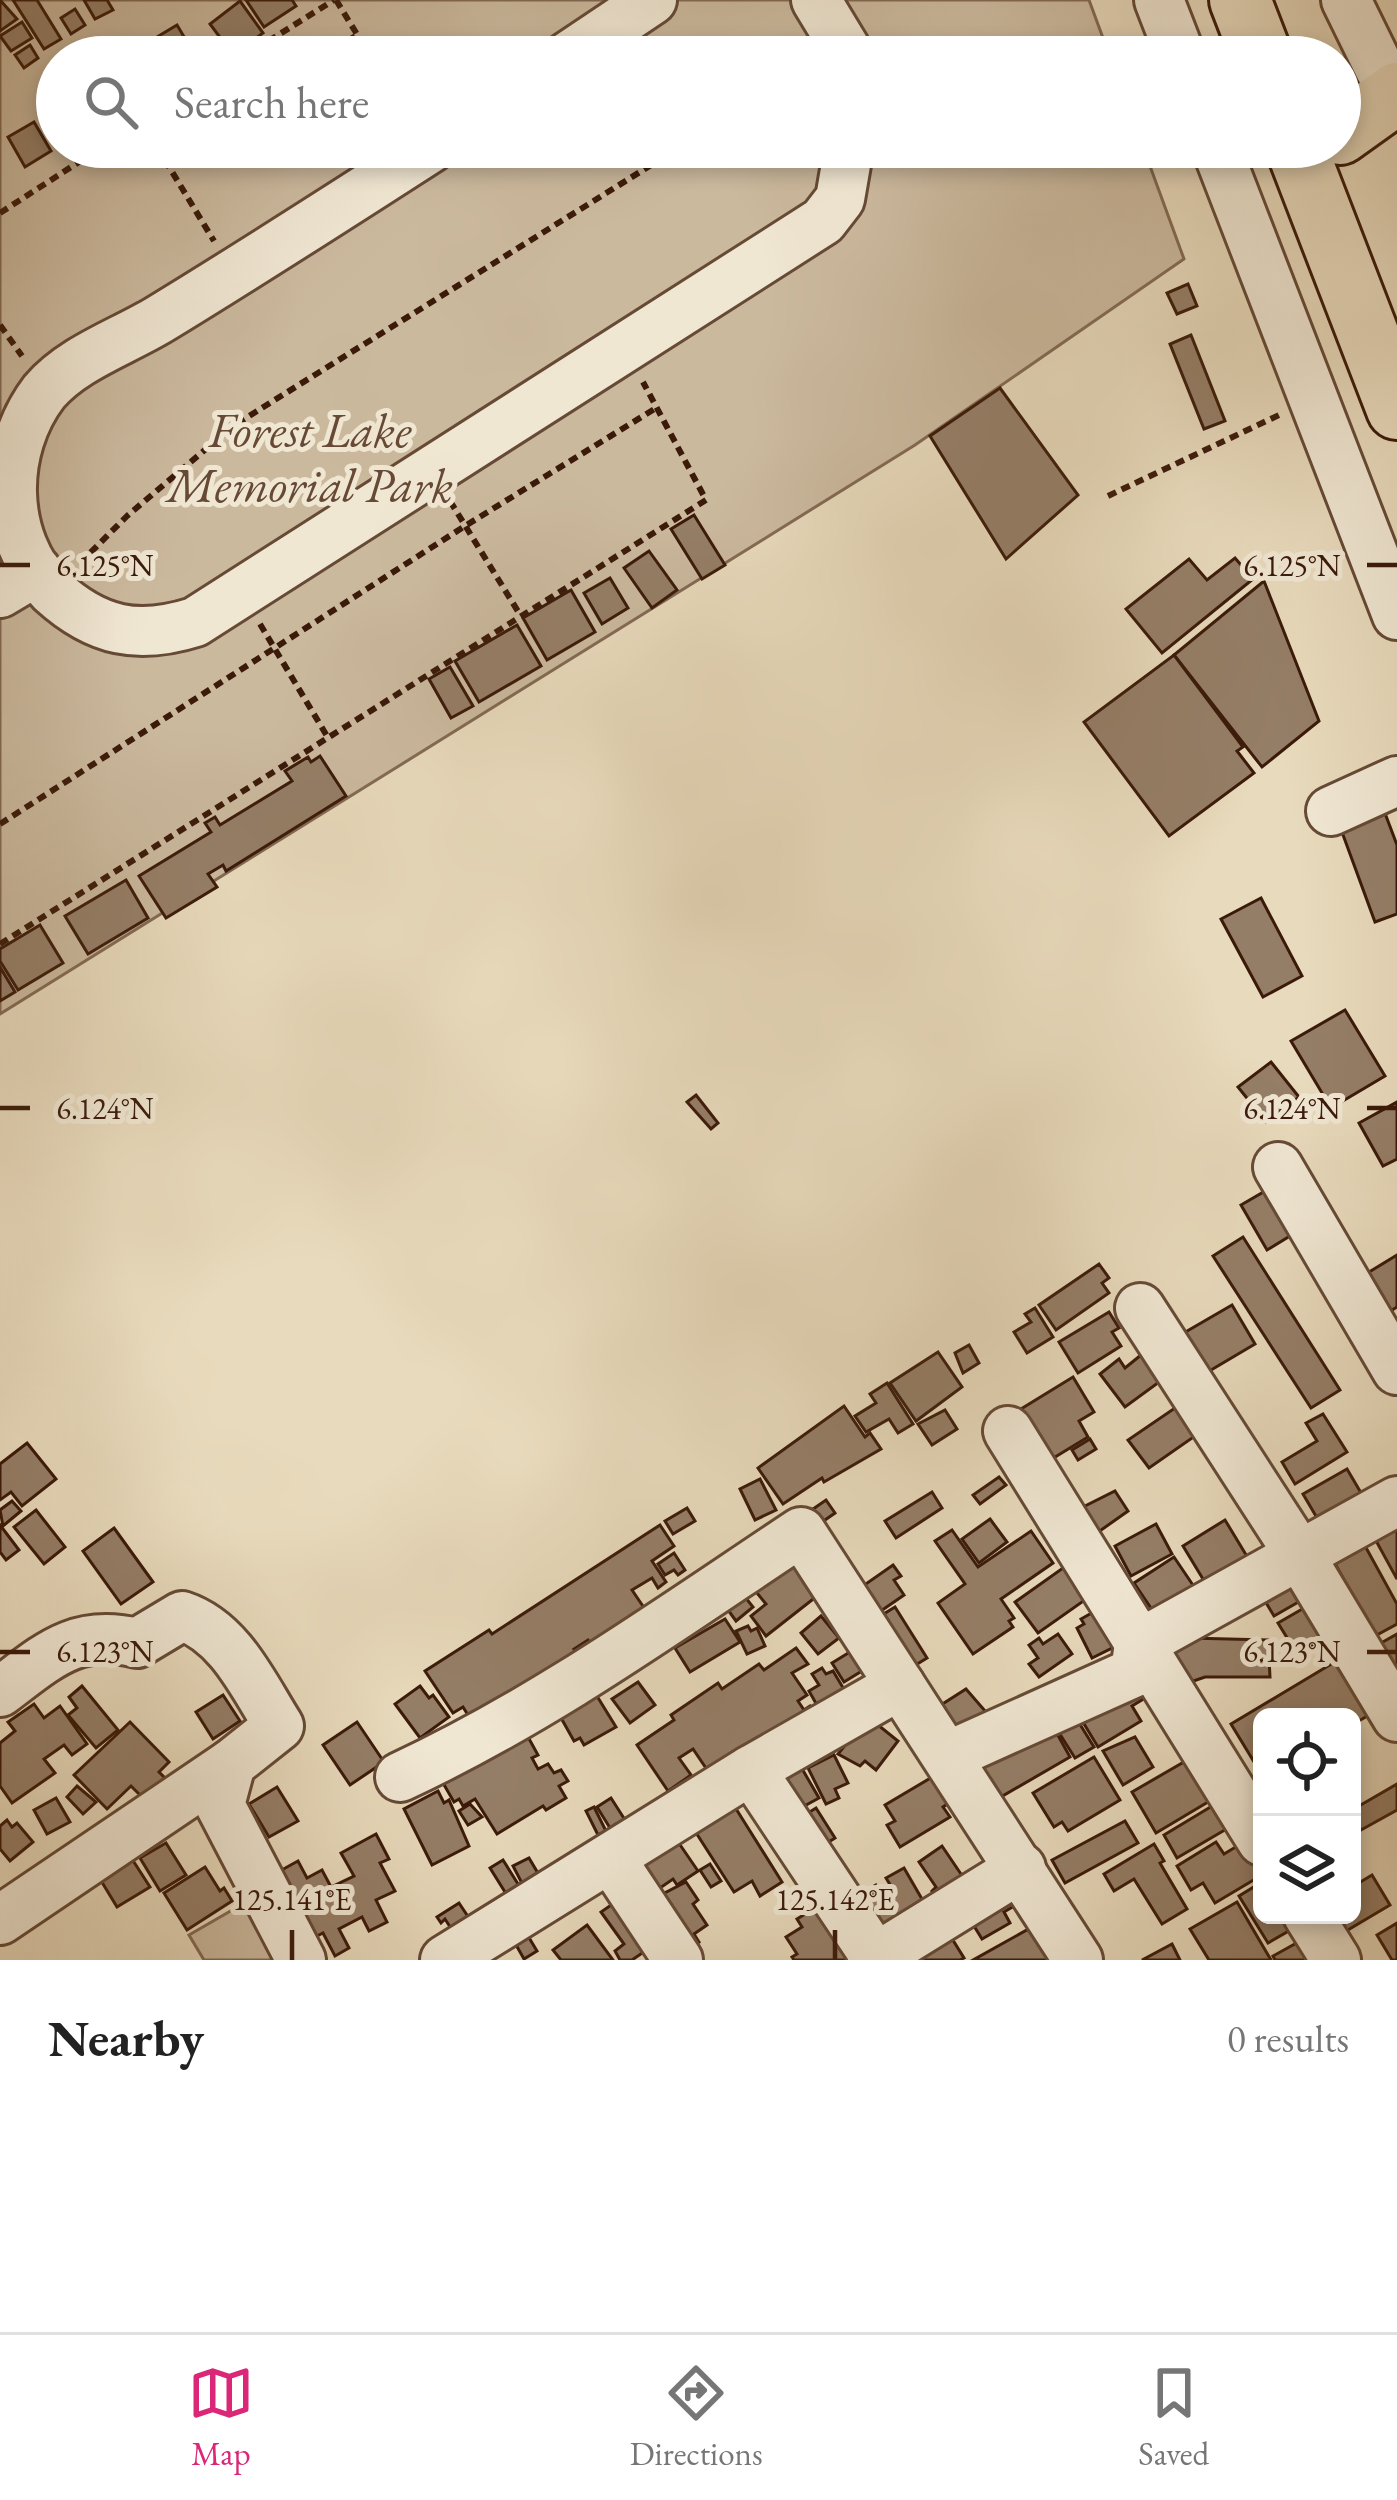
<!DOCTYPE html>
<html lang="en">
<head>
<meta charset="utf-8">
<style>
  body { margin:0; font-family:"EB Garamond",serif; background:#f2f2f2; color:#222 }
  .controls { position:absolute; right:36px; bottom:36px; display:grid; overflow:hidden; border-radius:18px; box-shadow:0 6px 18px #0003 }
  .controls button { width:108px; height:108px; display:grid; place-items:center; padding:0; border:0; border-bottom:3px solid #e0e0e0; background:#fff; color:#222; font:60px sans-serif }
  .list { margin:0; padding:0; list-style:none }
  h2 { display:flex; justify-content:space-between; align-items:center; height:156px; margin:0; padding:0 48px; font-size:51px }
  h2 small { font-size:39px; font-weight:400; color:#767676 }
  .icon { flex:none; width:66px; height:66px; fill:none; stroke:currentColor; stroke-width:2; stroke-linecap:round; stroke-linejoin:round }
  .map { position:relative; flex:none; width:1397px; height:1960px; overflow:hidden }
  .search { position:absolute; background:#fff; box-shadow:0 6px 18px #0003; left:36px; right:36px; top:36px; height:132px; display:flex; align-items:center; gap:30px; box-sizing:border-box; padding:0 42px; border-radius:66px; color:#767676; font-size:45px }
  .sheet { height:372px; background:#fff }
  nav { display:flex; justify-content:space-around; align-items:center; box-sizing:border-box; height:168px; border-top:3px solid #e0e0e0; background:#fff; font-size:33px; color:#767676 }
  nav a { display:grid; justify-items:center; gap:6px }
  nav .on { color:#db2777 }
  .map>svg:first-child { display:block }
  .green { fill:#cbb99e; stroke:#836a54; stroke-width:3 }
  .building { fill:#957e67; stroke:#3b1a0a; stroke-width:3 }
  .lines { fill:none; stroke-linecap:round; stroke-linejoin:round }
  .minor-casing { stroke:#664a36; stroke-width:54 }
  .major-casing { stroke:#3b1a0a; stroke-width:66 }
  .path { stroke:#3b1a0a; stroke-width:6; stroke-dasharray:9 6; stroke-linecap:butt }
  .minor { stroke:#f0e7d3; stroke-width:48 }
  .major { stroke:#e8dabc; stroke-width:60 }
  .ticks { fill:none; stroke:#3b1a0a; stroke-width:4.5 }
  .labels { text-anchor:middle; stroke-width:10; stroke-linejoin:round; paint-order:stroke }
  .park-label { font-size:48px; font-style:italic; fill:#664a36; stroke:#f0e7d3 }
  .ticks-label { font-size:30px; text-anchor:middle; fill:#3b1a0a; stroke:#f0e7d3; stroke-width:10; stroke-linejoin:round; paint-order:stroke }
</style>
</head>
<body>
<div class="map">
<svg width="1397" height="1960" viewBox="0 0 1397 1960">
  <rect width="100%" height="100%" fill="#e8dabc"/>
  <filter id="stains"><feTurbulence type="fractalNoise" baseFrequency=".00167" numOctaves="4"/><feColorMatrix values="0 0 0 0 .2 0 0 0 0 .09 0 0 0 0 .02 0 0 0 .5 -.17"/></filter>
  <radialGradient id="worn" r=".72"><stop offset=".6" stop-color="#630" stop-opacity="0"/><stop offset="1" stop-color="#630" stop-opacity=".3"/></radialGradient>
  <!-- green -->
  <g class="green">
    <polygon points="0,0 1089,0 1110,57 57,57 57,147 1143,147 1184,259 915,445 0,1014"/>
    <polygon points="253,1898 289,1960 204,1960 189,1935"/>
  </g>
  <!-- building -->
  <g class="building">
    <polygon points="0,0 17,19 0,31"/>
    <polygon points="13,0 37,0 61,39 44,49"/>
    <polygon points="84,0 107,0 113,10 95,19"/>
    <polygon points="246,0 292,0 296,6 264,27"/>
    <polygon points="240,1 263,33 233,55 210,24"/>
    <polygon points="75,9 85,25 71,34 61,18"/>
    <polygon points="22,22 32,38 11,51 0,36"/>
    <polygon points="177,25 196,57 162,57 152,40"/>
    <polygon points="30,45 38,58 24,68 15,55"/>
    <polygon points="57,106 57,142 41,115"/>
    <polygon points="34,122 51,151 25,167 8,137"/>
    <polygon points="1188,284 1197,306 1177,314 1167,293"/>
    <polygon points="1191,335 1225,421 1204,429 1170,344"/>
    <polygon points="1000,388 1078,495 1006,559 930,436"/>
    <polygon points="694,515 725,565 702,579 671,529"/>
    <polygon points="649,551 677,590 652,608 624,568"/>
    <polygon points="1235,558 1253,579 1162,653 1126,609 1189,559 1207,580"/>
    <polygon points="610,578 628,608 602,624 584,593"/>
    <polygon points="1264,581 1319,721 1262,767 1174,655"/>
    <polygon points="571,590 595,632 547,660 523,618"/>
    <polygon points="517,625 541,666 479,702 455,661"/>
    <polygon points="1174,655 1243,747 1237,751 1254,773 1169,836 1084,722"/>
    <polygon points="450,667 473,706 451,718 429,679"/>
    <polygon points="320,756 346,796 226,871 223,865 208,874 217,887 166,918 139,876 211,832 205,823 215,817 220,825 292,781 285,771 308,757 311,762"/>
    <polygon points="1383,808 1397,845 1397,914 1375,922 1339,824"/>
    <polygon points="126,880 148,918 88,954 65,916"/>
    <polygon points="1261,898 1302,976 1263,997 1221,919"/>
    <polygon points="40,925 63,963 18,990 0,961 0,949"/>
    <polygon points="0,967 15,992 0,1001"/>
    <polygon points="1345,1010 1385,1076 1331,1108 1291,1041"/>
    <polygon points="1271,1062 1299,1097 1266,1122 1238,1087"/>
    <polygon points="696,1095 718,1123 711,1129 687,1102"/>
    <polygon points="1397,1102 1397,1159 1383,1166 1359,1123"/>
    <polygon points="1277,1184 1303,1228 1267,1250 1241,1205"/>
    <polygon points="1243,1237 1340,1390 1311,1408 1213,1256"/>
    <polygon points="1397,1255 1397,1307 1379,1318 1356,1280"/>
    <polygon points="1099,1264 1109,1278 1102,1283 1109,1293 1056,1330 1039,1305"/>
    <polygon points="1232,1305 1255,1344 1206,1373 1182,1334"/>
    <polygon points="1035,1308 1053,1337 1027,1353 1014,1332 1031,1322 1025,1314"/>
    <polygon points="1109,1312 1119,1328 1112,1332 1121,1346 1078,1373 1059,1342"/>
    <polygon points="969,1345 979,1363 963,1373 955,1353"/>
    <polygon points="1146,1351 1166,1377 1125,1407 1100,1374 1119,1359 1125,1368"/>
    <polygon points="938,1352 962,1387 916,1421 890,1383"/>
    <polygon points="1073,1377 1094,1412 1079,1421 1088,1437 1042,1465 1011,1415"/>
    <polygon points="887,1383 913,1424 898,1433 889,1419 866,1432 855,1416 876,1403 870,1394"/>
    <polygon points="844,1406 865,1437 870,1433 881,1449 824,1482 822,1478 783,1504 758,1468"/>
    <polygon points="1175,1408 1195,1436 1149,1468 1128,1440"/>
    <polygon points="945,1410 957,1429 932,1445 918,1424"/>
    <polygon points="1323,1414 1347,1452 1295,1484 1282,1462 1317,1441 1306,1423"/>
    <polygon points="1090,1439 1096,1449 1078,1460 1072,1450"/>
    <polygon points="27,1443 56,1479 22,1506 11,1492 0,1500 0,1464"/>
    <polygon points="1347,1469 1364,1498 1320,1523 1303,1494"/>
    <polygon points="999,1477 1006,1485 980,1504 973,1495"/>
    <polygon points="760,1479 776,1510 755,1520 740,1489"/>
    <polygon points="1115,1491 1128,1511 1087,1540 1071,1513"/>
    <polygon points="932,1492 942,1508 896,1538 885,1521"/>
    <polygon points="826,1500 835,1513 812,1529 803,1516"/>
    <polygon points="12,1501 21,1511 3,1526 0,1510"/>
    <polygon points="687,1508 695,1521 673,1534 665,1521"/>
    <polygon points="36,1510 65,1547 44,1564 14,1527"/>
    <polygon points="990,1519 1007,1542 979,1563 962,1539"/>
    <polygon points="1225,1520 1251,1563 1209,1589 1183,1546"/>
    <polygon points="1156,1524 1172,1554 1131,1576 1115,1546"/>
    <polygon points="0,1525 19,1550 6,1560 0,1552"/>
    <polygon points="660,1525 674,1546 652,1561 666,1582 658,1588 652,1578 632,1590 653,1621 594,1649 588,1640 574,1649 578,1654 569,1660 567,1657 471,1720 463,1707 453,1713 425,1671 489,1630 492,1634"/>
    <polygon points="114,1528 153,1582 121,1604 83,1551"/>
    <polygon points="1397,1528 1397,1579 1375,1539"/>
    <polygon points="952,1530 978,1567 1031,1531 1053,1563 1001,1599 1014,1618 1009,1621 1013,1627 973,1654 938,1603 965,1584 935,1541"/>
    <polygon points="1364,1544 1397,1604 1397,1624 1375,1636 1333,1560"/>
    <polygon points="674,1553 685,1570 678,1575 674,1570 665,1575 658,1564"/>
    <polygon points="798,1553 826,1589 766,1636 751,1616 766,1604 753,1588"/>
    <polygon points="1174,1557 1201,1597 1161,1623 1134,1583"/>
    <polygon points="1070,1563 1092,1595 1038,1633 1015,1602"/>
    <polygon points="893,1565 901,1576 894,1580 904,1595 878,1613 860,1588"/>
    <polygon points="1291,1579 1302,1600 1274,1616 1262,1596"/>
    <polygon points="745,1597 753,1607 736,1621 728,1610"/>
    <polygon points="1311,1604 1330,1634 1297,1654 1278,1623"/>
    <polygon points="895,1607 927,1658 901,1674 869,1623"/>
    <polygon points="1097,1610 1116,1646 1092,1658 1077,1628 1084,1624 1081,1619"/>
    <polygon points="821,1616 839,1638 818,1654 801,1633"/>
    <polygon points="725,1619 740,1642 690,1672 675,1648"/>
    <polygon points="748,1626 751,1631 757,1628 765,1646 747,1654 736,1631"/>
    <polygon points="1058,1634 1072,1654 1039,1677 1029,1664 1038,1658 1029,1645 1039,1638 1043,1644"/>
    <polygon points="1397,1634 1397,1671 1381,1643"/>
    <polygon points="1188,1638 1268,1640 1270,1677 1205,1677 1176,1687 1148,1645"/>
    <polygon points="858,1647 870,1666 844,1682 832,1663"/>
    <polygon points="796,1648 808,1664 792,1673 807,1695 798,1701 804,1710 810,1706 818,1717 710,1774 693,1749 679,1758 691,1775 668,1791 637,1745 674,1720 671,1715 718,1683 722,1689 759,1664 764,1670"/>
    <polygon points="1348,1654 1381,1708 1352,1725 1352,1717 1262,1717 1262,1775 1231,1724"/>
    <polygon points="822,1668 826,1674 833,1671 845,1691 818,1707 809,1691 819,1685 812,1674"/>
    <polygon points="1138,1676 1150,1695 1132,1706 1141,1721 1098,1747 1075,1709"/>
    <polygon points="638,1682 655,1705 630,1723 612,1699"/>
    <polygon points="82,1686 118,1730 96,1748 68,1715 77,1708 69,1697"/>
    <polygon points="420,1686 429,1698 433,1695 449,1717 420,1738 395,1704"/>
    <polygon points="592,1688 616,1727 584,1745 580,1738 574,1741 556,1709"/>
    <polygon points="966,1689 986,1712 950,1743 930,1712"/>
    <polygon points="223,1695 240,1721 213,1739 196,1712"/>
    <polygon points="34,1704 44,1718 60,1706 87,1744 72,1755 64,1745 44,1759 55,1773 12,1803 0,1786 0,1743 15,1731 8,1722"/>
    <polygon points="1068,1705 1094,1747 1075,1758 1049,1717"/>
    <polygon points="868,1717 898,1741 876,1770 865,1761 860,1766 838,1754"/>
    <polygon points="130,1722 169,1762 159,1772 167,1780 145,1800 131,1786 107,1809 74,1775"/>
    <polygon points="357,1722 384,1762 350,1785 323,1745"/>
    <polygon points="522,1726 538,1755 532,1758 538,1769 548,1764 554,1773 561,1770 568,1781 559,1786 566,1798 546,1810 543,1806 497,1834 475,1799 463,1806 459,1799 454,1802 436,1771"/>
    <polygon points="1055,1730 1070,1757 994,1801 969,1757"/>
    <polygon points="1135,1737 1153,1767 1123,1785 1103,1751"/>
    <polygon points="834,1755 848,1783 835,1789 839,1798 826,1804 808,1768"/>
    <polygon points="1094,1757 1120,1800 1068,1831 1062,1822 1054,1827 1033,1793"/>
    <polygon points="1189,1759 1213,1799 1156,1833 1132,1792"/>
    <polygon points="797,1760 819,1798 786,1816 765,1779"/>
    <polygon points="939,1773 955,1799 943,1807 950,1817 900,1847 887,1825 895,1821 885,1805"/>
    <polygon points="1397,1784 1397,1810 1361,1830 1352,1810"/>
    <polygon points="77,1786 96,1802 83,1814 67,1797"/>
    <polygon points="277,1787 298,1821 269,1837 249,1804"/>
    <polygon points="438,1791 444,1803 449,1800 469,1846 432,1865 404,1809"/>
    <polygon points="56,1798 70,1822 47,1834 34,1810"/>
    <polygon points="611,1798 627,1823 619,1828 616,1824 610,1828 597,1807"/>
    <polygon points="1222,1800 1235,1824 1177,1858 1164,1835"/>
    <polygon points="470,1804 482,1817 468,1825 459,1811"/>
    <polygon points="733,1804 782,1882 760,1896 752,1881 734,1892 693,1828"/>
    <polygon points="594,1807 606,1831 598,1835 586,1811"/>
    <polygon points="816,1808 835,1838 811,1853 792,1823"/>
    <polygon points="7,1820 12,1827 17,1823 33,1842 10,1861 0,1849 0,1826"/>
    <polygon points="1125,1821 1138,1843 1065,1883 1052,1860"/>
    <polygon points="376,1834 389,1859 380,1863 395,1891 376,1900 387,1922 369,1931 362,1917 339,1929 349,1948 335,1956 323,1933 313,1938 278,1872 298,1861 307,1878 322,1870 331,1887 354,1876 341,1853"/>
    <polygon points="674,1836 698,1871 677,1885 673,1879 647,1897 628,1869"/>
    <polygon points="1216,1842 1224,1854 1244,1842 1262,1875 1215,1903 1203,1883 1191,1890 1177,1866"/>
    <polygon points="166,1843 186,1875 160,1891 140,1858"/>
    <polygon points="1154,1844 1164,1861 1160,1863 1187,1909 1162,1924 1134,1879 1114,1891 1104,1874"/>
    <polygon points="942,1846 965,1880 938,1898 932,1891 936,1887 919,1862"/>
    <polygon points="529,1858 542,1880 525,1889 513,1866"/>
    <polygon points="132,1859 150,1887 117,1907 100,1879"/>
    <polygon points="503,1860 523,1892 510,1900 490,1868"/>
    <polygon points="710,1864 721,1881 711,1887 700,1870"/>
    <polygon points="205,1867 220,1891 224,1888 232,1901 187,1930 164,1893"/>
    <polygon points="904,1868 926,1906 874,1936 852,1898 876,1885 883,1897 894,1891 886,1878"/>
    <polygon points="1372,1875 1390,1905 1336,1937 1322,1915 1352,1915 1352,1887"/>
    <polygon points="686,1882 698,1900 693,1904 707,1925 694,1934 699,1942 684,1953 649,1901"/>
    <polygon points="1262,1882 1262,1915 1286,1915 1294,1928 1268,1943 1239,1896"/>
    <polygon points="1013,1887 1021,1902 1004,1912 1010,1923 982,1939 966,1913"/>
    <polygon points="1237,1902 1271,1960 1209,1960 1190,1929"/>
    <polygon points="459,1903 473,1924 456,1936 445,1919 441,1923 437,1917"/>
    <polygon points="614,1903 651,1947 632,1960 620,1960 615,1951 624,1944 601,1912"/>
    <polygon points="815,1908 853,1955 845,1960 794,1960 792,1957 797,1954 786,1937 802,1927 797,1919"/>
    <polygon points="1041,1922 1063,1960 973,1960"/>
    <polygon points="1397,1923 1397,1960 1392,1960 1377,1935"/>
    <polygon points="587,1925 613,1960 561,1960 553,1950"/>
    <polygon points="528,1936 537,1951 524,1959 515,1943"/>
    <polygon points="951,1937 964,1958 960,1960 912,1960"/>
    <polygon points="1302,1940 1314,1960 1275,1960 1273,1956"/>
    <polygon points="1172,1944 1180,1960 1142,1960"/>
  </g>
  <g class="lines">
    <!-- minor casing -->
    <g class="minor-casing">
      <g id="minor">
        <polyline points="816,0 845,48 845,57"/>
        <polyline points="1159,0 1181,57"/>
        <polyline points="1346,0 1393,96"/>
        <polyline points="567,57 652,0"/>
        <path d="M432,147C342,205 252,263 160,319C122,342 73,358 44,392C0,450 0,538 52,591C97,632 138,640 195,622L823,221L840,199L849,147"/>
        <polyline points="1216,147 1397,615"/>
        <polyline points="0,593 37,571"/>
        <polyline points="1331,811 1397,781"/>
        <polyline points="1278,1167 1397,1370"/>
        <polyline points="1140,1308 1299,1554 1397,1717"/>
        <polyline points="1008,1431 1262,1841"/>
        <path d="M0,1692C47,1657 75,1628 137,1643L182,1616C230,1632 253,1685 279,1726L231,1764L220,1805L301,1960"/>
        <polyline points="948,1756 1135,1672 1139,1644 1397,1501"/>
        <polyline points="751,1770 876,1958"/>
        <path d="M400,1777C542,1711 670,1619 801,1532L1078,1960"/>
        <polyline points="611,1859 678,1960"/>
        <polyline points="1308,1915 1336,1960"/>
        <polyline points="0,1920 231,1764"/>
        <polyline points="445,1960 751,1770 900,1685"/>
        <polyline points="872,1960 1021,1868"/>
      </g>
    </g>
    <!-- major casing -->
    <g class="major-casing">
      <g id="major">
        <polyline points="1240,0 1262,57"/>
        <polyline points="1340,134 1397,93"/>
        <polyline points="1296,147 1397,409"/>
      </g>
    </g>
    <!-- path -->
    <g class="path">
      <polyline points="336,0 371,57"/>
      <polyline points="243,57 334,0"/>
      <polyline points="322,57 357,35"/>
      <polyline points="157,147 214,241"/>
      <polyline points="164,157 180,147"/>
      <polyline points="0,213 102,147"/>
      <polyline points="0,325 22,356"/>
      <polyline points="1108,496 1279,415"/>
      <polyline points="450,501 519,613"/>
      <polyline points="80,563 127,516 233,426 680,147"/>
      <polyline points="260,624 327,736"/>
      <polyline points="0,824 465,526 656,408"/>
      <polyline points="0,944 706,500 643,382"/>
    </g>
    <!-- minor -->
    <use href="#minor" class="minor"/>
    <!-- major -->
    <use href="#major" class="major"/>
  </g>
  <!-- ticks -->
  <path class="ticks" d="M0,565H30M1367,565H1397M0,1108H30M1367,1108H1397M0,1652H30M1367,1652H1397M292,1930V1960M835,1930V1960"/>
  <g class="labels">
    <!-- park labels -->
    <g class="park-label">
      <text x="310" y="447">Forest Lake<tspan x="310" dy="55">Memorial Park</tspan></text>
    </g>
  </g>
  <g class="ticks-label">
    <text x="105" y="576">6.125°N</text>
    <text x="1292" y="576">6.125°N</text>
    <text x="105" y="1119">6.124°N</text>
    <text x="1292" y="1119">6.124°N</text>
    <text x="105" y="1662">6.123°N</text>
    <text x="1292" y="1662">6.123°N</text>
    <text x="292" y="1910">125.141°E</text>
    <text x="835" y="1910">125.142°E</text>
  </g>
  <rect width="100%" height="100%" filter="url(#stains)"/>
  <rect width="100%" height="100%" fill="url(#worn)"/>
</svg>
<div class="controls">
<button><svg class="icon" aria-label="locate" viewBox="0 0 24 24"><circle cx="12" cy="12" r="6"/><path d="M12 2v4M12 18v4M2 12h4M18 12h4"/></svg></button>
<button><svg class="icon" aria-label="layers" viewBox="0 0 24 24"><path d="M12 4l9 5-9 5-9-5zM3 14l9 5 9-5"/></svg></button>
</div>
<div class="search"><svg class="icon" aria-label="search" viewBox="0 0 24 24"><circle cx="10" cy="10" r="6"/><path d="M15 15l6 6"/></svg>Search here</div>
</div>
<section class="sheet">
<h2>Nearby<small>0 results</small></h2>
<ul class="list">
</ul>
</section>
<nav>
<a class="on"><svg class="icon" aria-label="map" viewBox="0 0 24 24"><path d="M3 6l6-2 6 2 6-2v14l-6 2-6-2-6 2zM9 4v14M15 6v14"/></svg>Map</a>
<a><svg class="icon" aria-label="directions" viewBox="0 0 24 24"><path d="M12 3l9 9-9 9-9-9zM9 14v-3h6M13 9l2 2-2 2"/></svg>Directions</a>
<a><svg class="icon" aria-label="saved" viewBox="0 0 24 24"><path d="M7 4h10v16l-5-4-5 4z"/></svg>Saved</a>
</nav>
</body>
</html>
